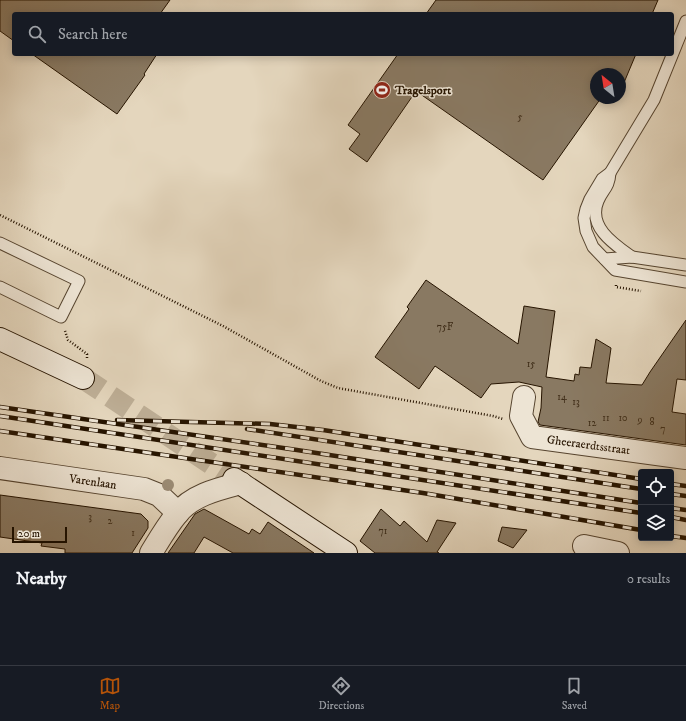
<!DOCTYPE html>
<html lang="en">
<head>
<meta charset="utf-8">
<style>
  body { margin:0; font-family:"IM FELL DW Pica",serif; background:#20242c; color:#f1f3f6 }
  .controls { position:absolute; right:12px; bottom:12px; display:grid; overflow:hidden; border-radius:4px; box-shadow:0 2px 10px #0003 }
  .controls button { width:36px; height:36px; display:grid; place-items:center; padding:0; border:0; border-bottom:1px solid #363941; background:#171b24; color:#f1f3f6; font:20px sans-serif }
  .compass { position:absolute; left:590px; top:68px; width:36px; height:36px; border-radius:50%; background:#171b24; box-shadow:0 2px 10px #0003; rotate:330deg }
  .scale { position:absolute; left:12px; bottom:10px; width:55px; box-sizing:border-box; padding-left:4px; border:2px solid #261400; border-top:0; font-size:11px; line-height:14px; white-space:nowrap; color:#261400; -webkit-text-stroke:3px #ede4d4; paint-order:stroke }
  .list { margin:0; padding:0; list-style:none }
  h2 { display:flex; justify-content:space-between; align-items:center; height:52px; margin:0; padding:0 16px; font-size:17px }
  h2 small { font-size:13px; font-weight:400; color:#9ea1a6 }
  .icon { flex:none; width:22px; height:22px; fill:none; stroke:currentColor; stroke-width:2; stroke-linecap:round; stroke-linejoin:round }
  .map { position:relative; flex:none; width:686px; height:553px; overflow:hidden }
  .search { position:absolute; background:#171b24; box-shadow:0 2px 10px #0003; left:12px; right:12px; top:12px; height:44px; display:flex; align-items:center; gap:10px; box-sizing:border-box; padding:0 14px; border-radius:4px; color:#9ea1a6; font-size:15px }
  .sheet { height:112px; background:#171b24 }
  nav { display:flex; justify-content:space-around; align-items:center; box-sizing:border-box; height:56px; border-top:1px solid #363941; background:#171b24; font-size:11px; color:#9ea1a6 }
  nav a { display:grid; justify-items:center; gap:2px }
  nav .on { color:#b45309 }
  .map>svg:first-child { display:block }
  .building { fill:#897962; stroke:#261400 }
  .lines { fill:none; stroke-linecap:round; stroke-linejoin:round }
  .secondary-tunnel { stroke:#beaf97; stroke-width:22; stroke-dasharray:22 11; stroke-linecap:butt }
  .lane-casing { stroke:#56442f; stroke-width:13 }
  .street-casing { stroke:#56442f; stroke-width:24 }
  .secondary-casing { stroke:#261400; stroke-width:24 }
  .path { stroke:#261400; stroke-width:2.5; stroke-dasharray:1 2; stroke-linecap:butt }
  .lane { stroke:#ede4d4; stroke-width:11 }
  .street { stroke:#ede4d4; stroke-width:22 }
  .secondary { stroke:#ede4d4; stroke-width:22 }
  .rail-casing { stroke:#261400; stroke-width:4.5 }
  .rail { stroke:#ede4d4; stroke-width:3; stroke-dasharray:9; stroke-linecap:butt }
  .tree { fill:#9a8a73 }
  .labels { text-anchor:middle; stroke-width:3; stroke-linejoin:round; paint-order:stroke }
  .number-label { font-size:10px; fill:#3f2d18 }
  .poi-label { font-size:12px; font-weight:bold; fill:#261400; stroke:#ede4d4; text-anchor:start }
  .street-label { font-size:12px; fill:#261400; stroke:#ede4d4 }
</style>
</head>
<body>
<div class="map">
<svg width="686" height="553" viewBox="0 0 686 553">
  <rect width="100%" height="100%" fill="#e4d6bd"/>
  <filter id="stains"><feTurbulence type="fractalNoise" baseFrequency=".005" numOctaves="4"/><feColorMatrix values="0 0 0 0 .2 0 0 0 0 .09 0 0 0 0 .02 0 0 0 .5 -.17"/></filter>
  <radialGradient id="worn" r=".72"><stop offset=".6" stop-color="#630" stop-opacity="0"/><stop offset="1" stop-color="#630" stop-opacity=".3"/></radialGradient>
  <!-- building -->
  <g class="building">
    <polygon points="0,0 170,0 160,14 14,14 14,41 0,31"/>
    <polygon points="436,0 658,0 652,14 426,14"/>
    <polygon points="32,54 157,54 144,74 145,75 117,114"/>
    <polygon points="398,54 636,54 623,85 620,83 620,74 596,74 596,98 601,98 543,180 416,91 367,162 349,149 360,134 348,125"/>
    <polygon points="426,280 518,344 524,306 555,311 546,377 574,381 575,374 579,375 580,367 591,368 596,339 611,348 606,383 642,385 650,372 686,320 686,380 677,379 672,412 686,414 686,445 540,425 538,422 541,408 542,387 519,382 491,384 481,398 435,366 419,389 375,357 409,309 407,307"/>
    <polygon points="0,495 141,514 148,521 148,528 132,553 65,553 65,549 41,546 42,543 0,537"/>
    <polygon points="204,509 249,534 252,529 260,534 268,522 314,553 233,553 204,537 194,553 168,553 195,514"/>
    <polygon points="381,509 400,526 404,521 427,542 437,520 456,523 437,552 439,553 375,553 360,541"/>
    <polygon points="502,527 527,530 513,548 498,541"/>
  </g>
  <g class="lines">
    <!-- secondary-tunnel -->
    <polyline class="secondary-tunnel" points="83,378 234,479"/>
    <!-- lane casing -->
    <g class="lane-casing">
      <g id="lane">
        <polyline points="686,21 654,100 610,173 602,179 590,199 586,209 584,218 586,231 593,247 615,270 686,282"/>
        <path d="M610,173C609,188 603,189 598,201C587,227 615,245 632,257"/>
        <polyline points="0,243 79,281 61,317 0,287"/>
        <polyline points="605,259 632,257 686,265"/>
      </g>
    </g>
    <!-- street casing -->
    <g class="street-casing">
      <g id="street">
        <path id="s1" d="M524,397L521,416L532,437L686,458"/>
        <path id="s2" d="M0,468L144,489L159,495L178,513"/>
        <polyline points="584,546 618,553"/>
        <path d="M151,553C159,540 167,526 177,514C192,495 218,489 241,483"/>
      </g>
    </g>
    <!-- secondary casing -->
    <g class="secondary-casing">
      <g id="secondary">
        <polyline points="0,339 83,378"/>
        <polyline points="234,479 346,553"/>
      </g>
    </g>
    <!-- path -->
    <g class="path">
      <polyline points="0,215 223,326 321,381 338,388 493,416 503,419"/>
      <polyline points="616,285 616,287 641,291"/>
      <polyline points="65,331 68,340 87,354 87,358"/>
    </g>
    <!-- lane -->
    <use href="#lane" class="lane"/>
    <!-- street -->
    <use href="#street" class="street"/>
    <!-- secondary -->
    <use href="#secondary" class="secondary"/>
    <!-- rail casing -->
    <g class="rail-casing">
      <g id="rail">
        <polyline points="0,407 297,450 641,503"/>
        <polyline points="0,416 641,513"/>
        <polyline points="117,420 270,424 323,430 641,479"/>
        <polyline points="247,429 641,489"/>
        <polyline points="0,431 423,493 641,530"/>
        <polyline points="671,484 686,486"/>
        <polyline points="671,494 686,496"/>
        <polyline points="671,508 686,510"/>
        <polyline points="671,517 686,520"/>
        <polyline points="671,536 686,538"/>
      </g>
    </g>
    <!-- rail -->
    <use href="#rail" class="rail"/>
  </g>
  <!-- trees -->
  <circle class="tree" cx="168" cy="485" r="6"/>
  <!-- icons -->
  <defs>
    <g id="stadium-disc" transform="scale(0.9)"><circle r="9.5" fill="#8f2418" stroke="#ede4d4"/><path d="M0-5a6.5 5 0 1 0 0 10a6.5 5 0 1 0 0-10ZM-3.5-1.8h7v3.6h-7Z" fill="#fff"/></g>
  </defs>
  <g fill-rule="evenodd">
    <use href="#stadium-disc" x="382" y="90"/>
  </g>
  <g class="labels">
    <!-- number labels -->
    <g class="number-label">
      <text x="520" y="120">5</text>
      <text x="445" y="330">75F</text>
      <text x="531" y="367">15</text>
      <text x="562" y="400">14</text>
      <text x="576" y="405">13</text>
      <text x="606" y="421">11</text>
      <text x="623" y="421">10</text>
      <text x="640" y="423">9</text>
      <text x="652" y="425">8</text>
      <text x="592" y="426">12</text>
      <text x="663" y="432">7</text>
      <text x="90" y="520">3</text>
      <text x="110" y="524">2</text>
      <text x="383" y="534">71</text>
      <text x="133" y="536">1</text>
    </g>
    <!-- poi labels -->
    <g class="poi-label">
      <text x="395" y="94">Tragelsport</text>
    </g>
    <!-- street labels -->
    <g class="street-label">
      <text dy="4" stroke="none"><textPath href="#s1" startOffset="100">Gheeraerdtsstraat</textPath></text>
      <text dy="4" stroke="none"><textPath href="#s2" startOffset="94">Varenlaan</textPath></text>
    </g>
  </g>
  <rect width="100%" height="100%" filter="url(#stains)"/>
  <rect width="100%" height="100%" fill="url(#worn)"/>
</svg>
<div class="controls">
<button><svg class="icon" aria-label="locate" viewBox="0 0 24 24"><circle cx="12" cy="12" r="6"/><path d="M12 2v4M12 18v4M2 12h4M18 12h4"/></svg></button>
<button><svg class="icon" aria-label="layers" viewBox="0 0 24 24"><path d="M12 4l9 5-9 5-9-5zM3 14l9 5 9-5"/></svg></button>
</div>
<svg class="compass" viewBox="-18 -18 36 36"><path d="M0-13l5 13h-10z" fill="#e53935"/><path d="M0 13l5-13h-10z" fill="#9ea1a6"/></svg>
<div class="scale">20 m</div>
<div class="search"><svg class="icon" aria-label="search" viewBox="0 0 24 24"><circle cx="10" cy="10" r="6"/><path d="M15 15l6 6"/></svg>Search here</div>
</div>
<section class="sheet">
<h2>Nearby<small>0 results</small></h2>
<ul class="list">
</ul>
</section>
<nav>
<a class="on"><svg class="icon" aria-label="map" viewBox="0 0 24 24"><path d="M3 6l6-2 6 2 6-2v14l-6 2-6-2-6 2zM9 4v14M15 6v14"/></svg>Map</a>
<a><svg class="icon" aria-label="directions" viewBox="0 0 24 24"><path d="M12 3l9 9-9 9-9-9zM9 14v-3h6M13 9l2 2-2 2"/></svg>Directions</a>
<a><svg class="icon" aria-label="saved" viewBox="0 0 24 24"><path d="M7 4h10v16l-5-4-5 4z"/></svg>Saved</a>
</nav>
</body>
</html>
